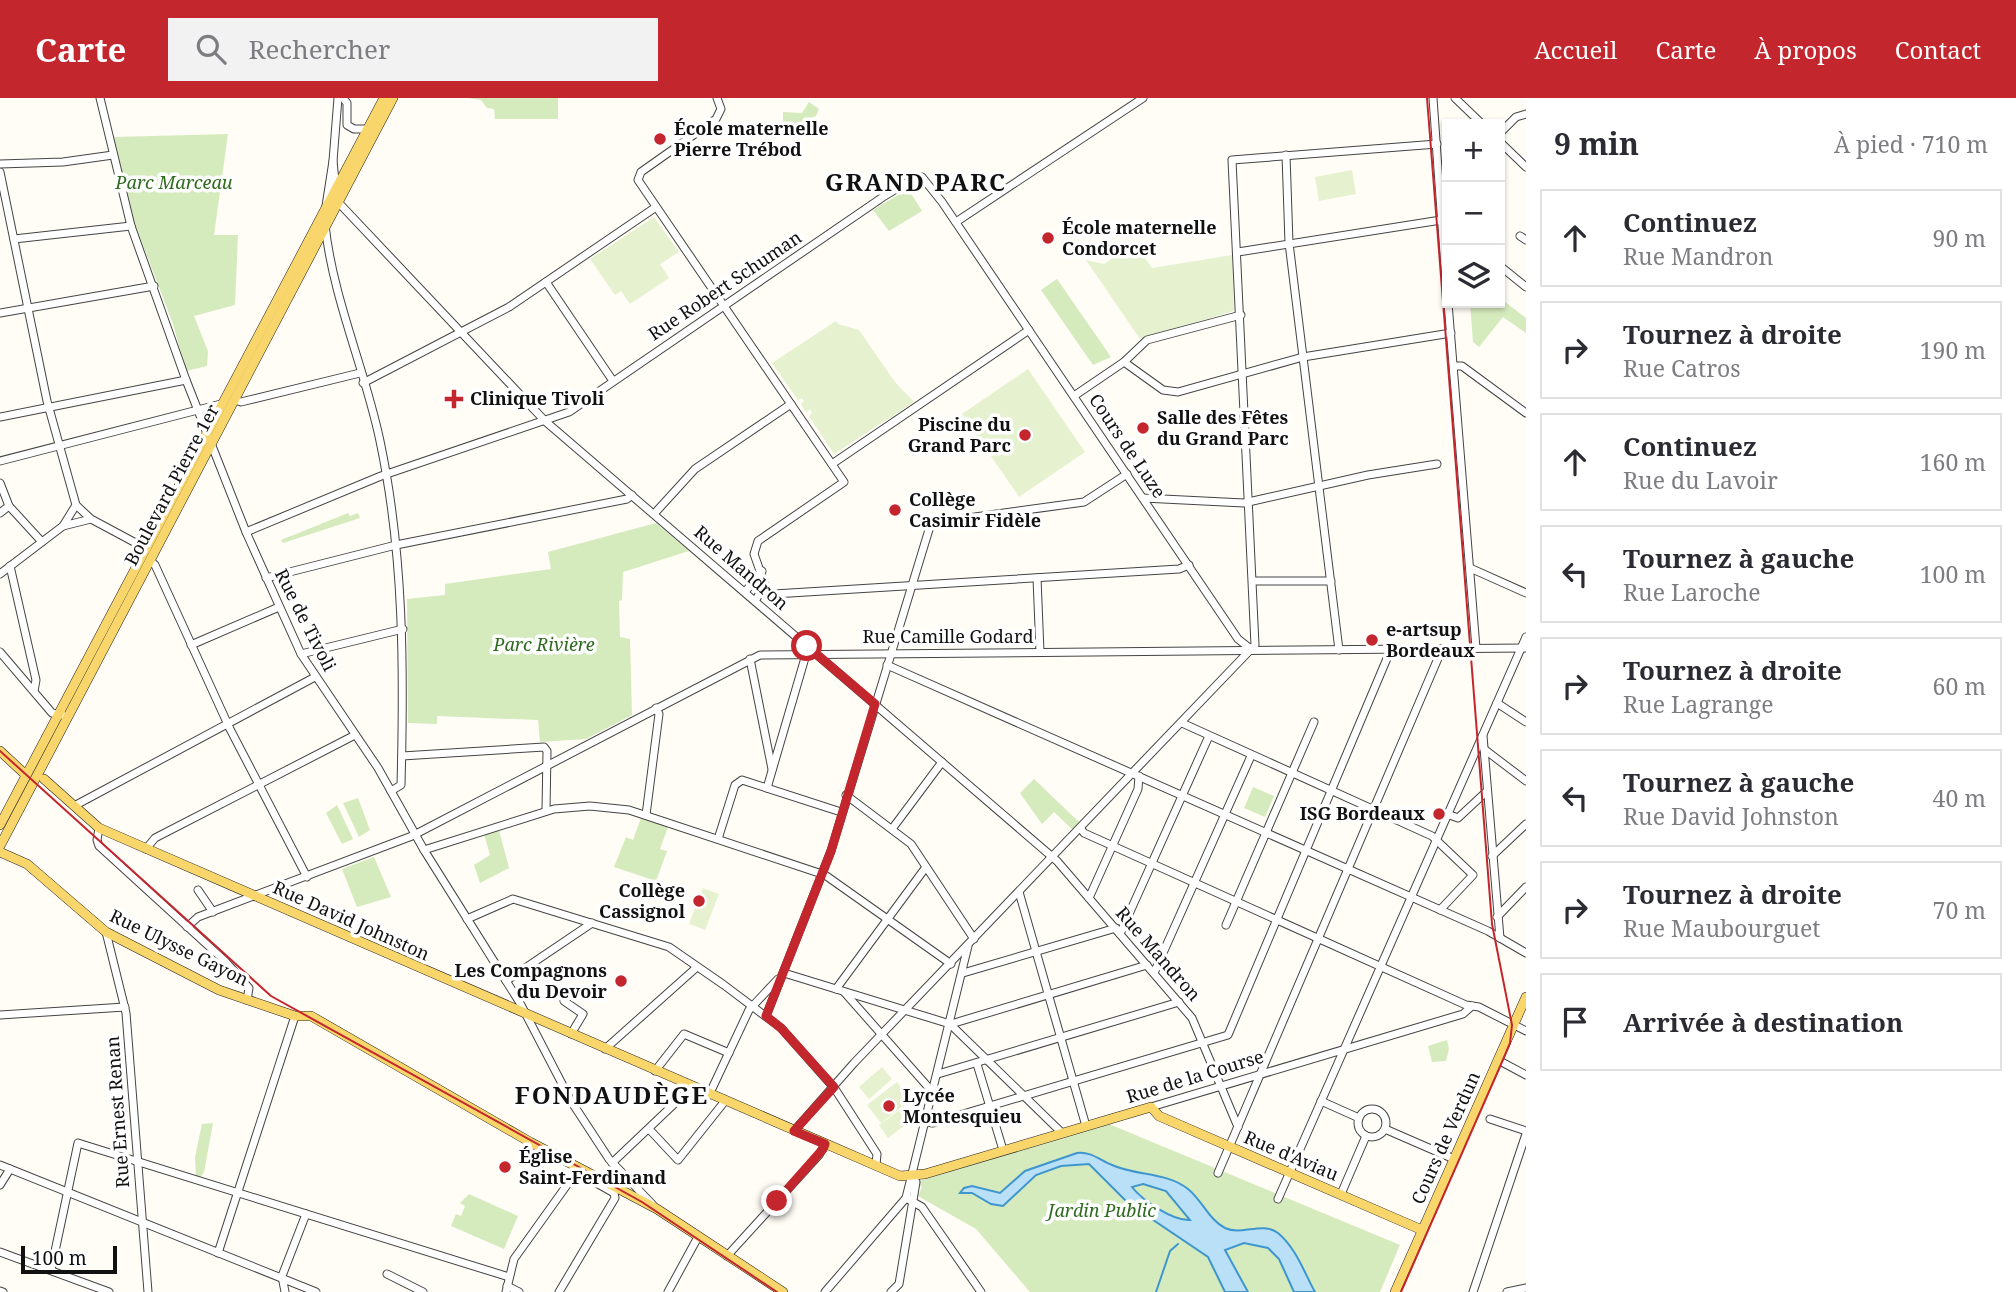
<!DOCTYPE html>
<html lang="fr">
<head>
<meta charset="utf-8">
<style>
  body { margin:0; font-family:"Noto Serif",serif; background:#f2f2f3; color:#2b2b33 }
  .controls { position:absolute; right:21px; top:21px; display:grid; overflow:hidden; border-radius:0px; box-shadow:0 2px 5px #0004 }
  .controls button { width:63px; height:63px; display:grid; place-items:center; padding:0; border:0; border-bottom:2px solid #e1e1e2; background:#fff; color:#2b2b33; font:35px sans-serif }
  .scale { position:absolute; left:21px; bottom:18px; width:96px; box-sizing:border-box; padding-left:7px; border:4px solid #111; border-top:0; font-size:19px; line-height:24px; white-space:nowrap; color:#111; -webkit-text-stroke:5px #fff; paint-order:stroke }
  .stop { position:absolute; width:21px; height:21px; margin:-16px; border:5px solid #c4262e; border-radius:50%; background:#fff }
  .stop.end { background:#c4262e; border-color:#fff; box-shadow:0 2px 7px #0008 }
  .list { margin:0; padding:0; list-style:none }
  h2 { display:flex; justify-content:space-between; align-items:center; height:91px; margin:0; padding:0 28px; font-size:30px }
  h2 small { font-size:23px; font-weight:400; color:#7c7c81 }
  .list li { display:grid; grid-template-columns:46px 1fr auto; gap:21px; align-items:center; box-sizing:border-box; height:98px; margin:0 14px 14px; padding:0 14px; border:2px solid #e1e1e2; border-radius:0px }
  .list b { display:block; font-size:26px; white-space:nowrap }
  .list p { margin:0; font-size:23px; white-space:nowrap; color:#7c7c81 }
  .list em { font-size:23px; font-style:normal; color:#7c7c81 }
  .icon { flex:none; width:38px; height:38px; fill:none; stroke:currentColor; stroke-width:2; stroke-linecap:round; stroke-linejoin:round }
  .map { position:relative; flex:none; width:1526px; height:1194px; overflow:hidden }
  header { display:flex; align-items:center; gap:42px; box-sizing:border-box; height:98px; padding:0 35px; background:#c4262e; color:#fff }
  header strong { font-size:33px }
  nav { display:flex; gap:38px; margin-inline-start:auto; font-size:24px }
  .search { width:490px; height:63px; background:#f2f2f3; display:flex; align-items:center; gap:18px; box-sizing:border-box; padding:0 24px; border-radius:0px; color:#7c7c81; font-size:26px }
  main { display:flex }
  aside { flex:1; background:#fff }
  .map>svg:first-child { display:block }
  .green { fill:#d5ebbd }
  .pitch { fill:#e6f2cf }
  .water { fill:#b9e0f7; stroke:#3f96cf; stroke-width:2; fill-rule:evenodd }
  .lines { fill:none; stroke-linecap:round; stroke-linejoin:round }
  .stream { stroke:#3f96cf; stroke-width:2 }
  .minor-casing { stroke:#444; stroke-width:9 }
  .major-casing { stroke:#222; stroke-width:10 }
  .minor { stroke:#fff; stroke-width:7 }
  .major { stroke:#f9d66b; stroke-width:9 }
  .tram { stroke:#c4262e; stroke-width:2 }
  .route { stroke:#c4262e; stroke-width:9 }
  .poi-dot { fill:#c4262e; stroke:#fff; stroke-width:2.5 }
  .labels { text-anchor:middle; stroke-width:7; stroke-linejoin:round; paint-order:stroke }
  .poi-label { font-size:18px; font-weight:bold; fill:#111; stroke:#fff; text-anchor:start }
  .park-label { font-size:18px; font-style:italic; fill:#2f6b1f; stroke:#fff }
  .street-label { font-size:18px; fill:#111; stroke:#fff }
  .district-label { font-size:24px; font-weight:bold; letter-spacing:2px; fill:#111; stroke:#fff }
</style>
</head>
<body>
<header>
<strong>Carte</strong>
<div class="search"><svg class="icon" aria-label="search" viewBox="0 0 24 24"><circle cx="10" cy="10" r="6"/><path d="M15 15l6 6"/></svg>Rechercher</div>
<nav><a>Accueil</a><a>Carte</a><a>À propos</a><a>Contact</a></nav>
</header>
<main>
<div class="map">
<svg width="1526" height="1194" viewBox="0 0 1526 1194">
  <rect width="100%" height="100%" fill="#fffdf5"/>
  <!-- green -->
  <g class="green">
    <polygon points="468,0 558,0 558,21 495,21 494,11 487,10 481,2"/>
    <polygon points="809,4 819,11 816,18 791,30 783,25 783,14 802,15"/>
    <polygon points="228,36 214,137 238,137 235,207 194,218 208,253 207,268 186,273 173,226 134,124 114,39"/>
    <polygon points="908,91 922,113 889,133 873,112"/>
    <polygon points="1057,181 1111,259 1093,267 1041,192"/>
    <polygon points="1500,200 1526,220 1526,235 1503,219 1479,249 1473,244 1470,205 1500,205"/>
    <polygon points="348,415 350,418 358,415 360,420 283,445 281,442"/>
    <polygon points="656,425 689,453 623,474 622,502 619,503 620,539 630,541 632,617 586,641 540,644 538,622 437,618 437,626 408,625 407,501 445,497 445,486 551,471 548,454"/>
    <polygon points="1034,681 1080,725 1073,732 1054,714 1042,726 1020,695"/>
    <polygon points="1253,689 1274,698 1265,719 1244,710"/>
    <polygon points="358,700 370,732 359,739 343,705"/>
    <polygon points="337,707 353,741 342,746 326,715"/>
    <polygon points="641,720 668,729 660,751 667,753 656,783 614,769 626,739 633,742"/>
    <polygon points="499,732 509,770 480,785 474,767 490,757 484,736"/>
    <polygon points="374,759 391,799 357,809 342,771"/>
    <polygon points="1447,942 1449,951 1446,963 1432,964 1428,948"/>
    <polygon points="213,1025 204,1074 200,1080 196,1079 195,1059 202,1026"/>
    <polygon points="1109,1026 1400,1147 1380,1194 1030,1194 976,1131 918,1098 922,1089 916,1084"/>
    <polygon points="469,1096 518,1118 504,1151 451,1128 456,1116 461,1118 465,1108 460,1105"/>
  </g>
  <!-- pitch -->
  <g class="pitch">
    <polygon points="1352,72 1356,96 1319,103 1315,79"/>
    <polygon points="654,119 679,154 660,166 669,180 630,206 621,193 615,197 590,161"/>
    <polygon points="1134,145 1152,170 1232,157 1234,213 1140,241 1086,162 1104,166"/>
    <polygon points="836,223 838,226 859,232 895,284 914,304 834,356 809,318 812,315 810,311 806,314 801,306 804,303 802,300 798,302 772,265"/>
    <polygon points="1028,271 1085,354 1019,399 962,316"/>
    <polygon points="703,790 719,796 705,832 689,826"/>
    <polygon points="882,969 892,981 869,1001 859,989"/>
    <polygon points="897,984 911,1002 881,1025 867,1007"/>
    <polygon points="900,1012 909,1024 888,1040 879,1027"/>
  </g>
  <!-- water -->
  <path class="water" d="M1077,1055C1090,1053 1100,1062 1112,1067C1136,1078 1167,1074 1188,1091C1202,1102 1209,1122 1225,1130C1242,1138 1262,1123 1278,1135C1296,1150 1304,1174 1315,1194H1294L1279,1161L1268,1150L1244,1145L1225,1152L1248,1194H1225L1208,1159L1128,1105L1089,1066L1061,1068L1036,1077L1003,1108L991,1106L972,1095H960L964,1090L972,1088L1000,1095L1025,1073ZM1143,1086L1166,1093L1190,1122C1173,1123 1143,1103 1132,1089Z"/>
  <g class="lines">
    <!-- stream -->
    <polyline class="stream" points="1156,1194 1170,1153 1178,1146"/>
    <!-- minor casing -->
    <g class="minor-casing">
      <g id="minor">
        <polyline points="100,0 131,128 186,282 246,434 301,556 378,670 424,752 520,905 571,1003 609,1061 653,1107"/>
        <polyline points="343,0 347,5 347,27 354,31 367,31"/>
        <polyline points="717,0 721,11 716,21 641,74 638,82 844,384 758,443 754,456 765,487 755,503"/>
        <polyline points="1433,0 1447,199"/>
        <polyline points="1455,0 1482,26"/>
        <polyline points="1500,35 1516,19 1526,16"/>
        <polyline points="1500,44 1526,69"/>
        <polyline points="1286,57 1289,145 1339,552"/>
        <polyline points="0,66 63,64 113,57"/>
        <polyline points="0,74 47,303 76,407"/>
        <polyline points="336,93 333,63 338,0"/>
        <polyline points="338,104 545,323 1057,763 1192,920 1238,1029"/>
        <polyline points="326,108 333,63"/>
        <polyline points="956,124 1143,0"/>
        <path d="M325,127C333,201 365,271 380,343C404,457 404,571 401,687L391,693"/>
        <polyline points="1520,138 1526,142"/>
        <polyline points="14,141 131,128"/>
        <polyline points="1238,154 1441,122"/>
        <polyline points="1500,168 1526,189"/>
        <polyline points="546,184 613,283"/>
        <polyline points="1448,205 1476,550"/>
        <polyline points="0,215 154,188"/>
        <polyline points="1124,264 1163,292 1178,294 1303,259 1451,235"/>
        <polyline points="1454,268 1462,268 1526,315"/>
        <polyline points="363,285 509,209 656,109"/>
        <polyline points="1074,298 1124,264 1147,242 1241,217"/>
        <polyline points="234,302 241,304 360,275"/>
        <polyline points="0,319 186,282"/>
        <polyline points="0,363 221,306"/>
        <polyline points="832,366 1029,232"/>
        <polyline points="0,385 9,408 42,444"/>
        <polyline points="1143,400 1244,405 1368,377 1437,366"/>
        <polyline points="0,415 9,408"/>
        <polyline points="654,416 695,371 791,306"/>
        <polyline points="91,421 63,428 76,407 91,421 147,451"/>
        <polyline points="246,434 381,378 569,314 883,99 916,79 922,79 942,104 1238,541 1252,552"/>
        <polyline points="150,462 155,467 230,631 307,779"/>
        <polyline points="10,468 36,582 34,593"/>
        <polyline points="1470,470 1526,495"/>
        <polyline points="0,476 63,428"/>
        <polyline points="266,480 396,447 627,401 632,397"/>
        <polyline points="1037,480 1040,554"/>
        <polyline points="1253,483 1331,483"/>
        <polyline points="753,486 762,494 774,496 1179,471 1189,467"/>
        <polyline points="745,494 762,473"/>
        <polyline points="191,547 279,509"/>
        <polyline points="0,554 52,615 62,617"/>
        <polyline points="301,556 403,531"/>
        <polyline points="750,561 772,671"/>
        <polyline points="887,567 1488,833 1526,855"/>
        <polyline points="1497,605 1526,624"/>
        <polyline points="1182,625 1432,738 1473,777 1440,812"/>
        <polyline points="1483,638 1500,840"/>
        <polyline points="1484,651 1526,683"/>
        <polyline points="402,658 544,649 547,653 546,713"/>
        <polyline points="767,690 807,553"/>
        <polyline points="846,697 911,746 974,841"/>
        <polyline points="74,708 315,579"/>
        <polyline points="1447,716 1458,720 1487,693"/>
        <polyline points="646,717 659,616 656,610"/>
        <polyline points="99,730 97,742 99,748 225,863 249,890 247,902"/>
        <polyline points="892,731 942,664"/>
        <polyline points="1081,731 1084,735 1466,907 1479,909 1526,933"/>
        <polyline points="718,741 735,687 742,682 841,714"/>
        <polyline points="146,751 155,740 355,637"/>
        <polyline points="424,752 554,711 590,708 629,712 825,777 951,866"/>
        <polyline points="1492,758 1526,726"/>
        <polyline points="198,792 213,814"/>
        <polyline points="1019,794 1086,1028"/>
        <polyline points="1089,800 1138,691 1139,678"/>
        <polyline points="1497,819 1526,789"/>
        <polyline points="467,821 513,801 669,849 724,887 781,930 835,991 877,1056 876,1067"/>
        <polyline points="1226,827 1314,624"/>
        <polyline points="187,829 198,819 412,738 760,557 1526,550"/>
        <polyline points="106,834 126,915 148,1194"/>
        <polyline points="1120,836 1209,638"/>
        <polyline points="784,875 950,926 1062,1035"/>
        <polyline points="963,875 1116,830"/>
        <polyline points="1154,875 1251,658"/>
        <polyline points="506,883 592,825"/>
        <polyline points="836,891 926,769"/>
        <polyline points="845,895 929,990 934,992"/>
        <polyline points="564,903 583,916 571,936"/>
        <polyline points="0,917 125,909"/>
        <polyline points="766,918 831,753 931,425 1084,404 1127,376"/>
        <polyline points="951,926 1147,867"/>
        <polyline points="605,951 697,869"/>
        <polyline points="1498,962 1526,977"/>
        <polyline points="977,966 1003,1052"/>
        <polyline points="655,973 684,936 729,955"/>
        <polyline points="938,976 1179,904"/>
        <polyline points="709,997 749,912 778,881"/>
        <polyline points="1321,1003 1359,1020"/>
        <polyline points="1151,1009 1463,916 1472,908"/>
        <circle cx="1372" cy="1025" r="14"/>
        <polyline points="1490,1021 1526,1033"/>
        <polyline points="926,1024 933,1025 1228,937 1391,551"/>
        <polyline points="649,1031 678,1062 725,1003"/>
        <polyline points="1385,1031 1454,1061"/>
        <polyline points="794,1033 854,965 1255,547 1232,62 1437,46"/>
        <polyline points="612,1065 692,989"/>
        <polyline points="0,1067 316,1194"/>
        <polyline points="1218,1075 1442,551"/>
        <polyline points="0,1087 10,1071"/>
        <polyline points="1341,1096 1366,1038"/>
        <polyline points="906,1100 922,1109 981,1194"/>
        <polyline points="1278,1101 1526,539"/>
        <polyline points="0,1154 109,1194"/>
        <polyline points="218,1155 295,918"/>
        <polyline points="727,1158 819,1057 825,1046"/>
        <polyline points="51,1172 78,1045 509,1179"/>
        <polyline points="387,1176 423,1194"/>
        <polyline points="507,1188 519,1194"/>
        <polyline points="0,1193 3,1194"/>
        <polyline points="285,1194 282,1178 306,1116"/>
        <polyline points="506,1194 514,1161 577,1073"/>
        <polyline points="559,1194 615,1100 614,1095 577,1074"/>
        <polyline points="668,1194 698,1139"/>
        <polyline points="825,1194 906,1100 968,848"/>
        <polyline points="891,1194 899,1186 916,1084 913,1079"/>
        <polyline points="1473,1194 1526,1036"/>
        <polyline points="1507,1194 1526,1190"/>
      </g>
    </g>
    <!-- major casing -->
    <g class="major-casing">
      <g id="major">
        <polyline points="0,653 26,677"/>
        <polyline points="44,681 99,730 900,1078 925,1076 1151,1009 1159,1018 1422,1132"/>
        <polyline points="0,727 384,0"/>
        <polyline points="0,748 393,0"/>
        <polyline points="0,754 27,766 106,834 219,892 295,918 311,918 530,1044 657,1111 783,1194"/>
        <polyline points="1395,1194 1526,899"/>
      </g>
    </g>
    <!-- minor -->
    <use href="#minor" class="minor"/>
    <!-- major -->
    <use href="#major" class="major"/>
    <!-- tram -->
    <g class="tram">
      <polyline points="0,653 271,898 642,1104 777,1194"/>
      <polyline points="1401,1194 1502,964 1510,945 1512,927 1492,826 1427,0"/>
    </g>
  </g>
  <g class="lines">
    <!-- route -->
    <polyline class="route" points="777,1103 823,1051 825,1046 794,1033 834,989 781,930 766,918 831,753 875,606 807,548"/>
  </g>
  <!-- markers -->
  <g class="poi-dot">
    <circle cx="660" cy="41" r="7"/>
    <circle cx="1048" cy="140" r="7"/>
    <path d="M450.5 290.5h7v7h7v7h-7v7h-7v-7h-7v-7h7z"/>
    <circle cx="1143" cy="330" r="7"/>
    <circle cx="1025" cy="337" r="7"/>
    <circle cx="895" cy="412" r="7"/>
    <circle cx="1372" cy="542" r="7"/>
    <circle cx="1439" cy="716" r="7"/>
    <circle cx="699" cy="803" r="7"/>
    <circle cx="621" cy="883" r="7"/>
    <circle cx="889" cy="1008" r="7"/>
    <circle cx="505" cy="1069" r="7"/>
  </g>
  <g class="labels">
    <!-- poi labels -->
    <g class="poi-label">
      <text x="674" y="37">École maternelle<tspan x="674" dy="21">Pierre Trébod</tspan></text>
      <text x="1062" y="136">École maternelle<tspan x="1062" dy="21">Condorcet</tspan></text>
      <text x="470" y="307">Clinique Tivoli</text>
      <text x="1157" y="326">Salle des Fêtes<tspan x="1157" dy="21">du Grand Parc</tspan></text>
      <text x="1011" y="333" text-anchor="end">Piscine du<tspan x="1011" dy="21">Grand Parc</tspan></text>
      <text x="909" y="408">Collège<tspan x="909" dy="21">Casimir Fidèle</tspan></text>
      <text x="1386" y="538">e-artsup<tspan x="1386" dy="21">Bordeaux</tspan></text>
      <text x="1425" y="722" text-anchor="end">ISG Bordeaux</text>
      <text x="685" y="799" text-anchor="end">Collège<tspan x="685" dy="21">Cassignol</tspan></text>
      <text x="607" y="879" text-anchor="end">Les Compagnons<tspan x="607" dy="21">du Devoir</tspan></text>
      <text x="903" y="1004">Lycée<tspan x="903" dy="21">Montesquieu</tspan></text>
      <text x="519" y="1065">Église<tspan x="519" dy="21">Saint-Ferdinand</tspan></text>
    </g>
    <!-- park labels -->
    <g class="park-label">
      <text x="174" y="91">Parc Marceau</text>
      <text x="544" y="553">Parc Rivière</text>
      <text x="1102" y="1119">Jardin Public</text>
    </g>
    <!-- street labels -->
    <g class="street-label">
      <text transform="translate(725 188) rotate(-34)" y="6">Rue Robert Schuman</text>
      <text transform="translate(1127 348) rotate(56)" y="6">Cours de Luze</text>
      <text transform="translate(172 387) rotate(-62)" y="6">Boulevard Pierre 1er</text>
      <text transform="translate(741 470) rotate(41)" y="6">Rue Mandron</text>
      <text transform="translate(305 522) rotate(63)" y="6">Rue de Tivoli</text>
      <text x="948" y="545">Rue Camille Godard</text>
      <text transform="translate(351 823) rotate(24)" y="6">Rue David Johnston</text>
      <text transform="translate(179 850) rotate(26)" y="6">Rue Ulysse Gayon</text>
      <text transform="translate(1158 856) rotate(49)" y="6">Rue Mandron</text>
      <text transform="translate(1195 979) rotate(-17)" y="6">Rue de la Course</text>
      <text transform="translate(118 1014) rotate(-94)" y="6">Rue Ernest Renan</text>
      <text transform="translate(1446 1040) rotate(-66)" y="6">Cours de Verdun</text>
      <text transform="translate(1291 1058) rotate(23)" y="6">Rue d'Aviau</text>
    </g>
    <!-- district labels -->
    <g class="district-label">
      <text x="916" y="93">GRAND PARC</text>
      <text x="612" y="1006">FONDAUDÈGE</text>
    </g>
  </g>
</svg>
<div class="controls">
<button>+</button>
<button>−</button>
<button><svg class="icon" aria-label="layers" viewBox="0 0 24 24"><path d="M12 4l9 5-9 5-9-5zM3 14l9 5 9-5"/></svg></button>
</div>
<div class="scale">100 m</div>
<div class="stop" style="left:807px;top:548px"></div>
<div class="stop end" style="left:777px;top:1103px"></div>
</div>
<aside>
<h2>9 min<small>À pied · 710 m</small></h2>
<ul class="list">
<li><svg class="icon" aria-label="ahead" viewBox="0 0 24 24"><path d="M12 20V5M6 11l6-6 6 6"/></svg><div><b>Continuez</b><p>Rue Mandron</p></div><em>90 m</em></li>
<li><svg class="icon" aria-label="right" viewBox="0 0 24 24"><path d="M7 20v-9h11M14 6l5 5-5 5"/></svg><div><b>Tournez à droite</b><p>Rue Catros</p></div><em>190 m</em></li>
<li><svg class="icon" aria-label="ahead" viewBox="0 0 24 24"><path d="M12 20V5M6 11l6-6 6 6"/></svg><div><b>Continuez</b><p>Rue du Lavoir</p></div><em>160 m</em></li>
<li><svg class="icon" aria-label="left" viewBox="0 0 24 24"><path d="M17 20v-9H6M10 6l-5 5 5 5"/></svg><div><b>Tournez à gauche</b><p>Rue Laroche</p></div><em>100 m</em></li>
<li><svg class="icon" aria-label="right" viewBox="0 0 24 24"><path d="M7 20v-9h11M14 6l5 5-5 5"/></svg><div><b>Tournez à droite</b><p>Rue Lagrange</p></div><em>60 m</em></li>
<li><svg class="icon" aria-label="left" viewBox="0 0 24 24"><path d="M17 20v-9H6M10 6l-5 5 5 5"/></svg><div><b>Tournez à gauche</b><p>Rue David Johnston</p></div><em>40 m</em></li>
<li><svg class="icon" aria-label="right" viewBox="0 0 24 24"><path d="M7 20v-9h11M14 6l5 5-5 5"/></svg><div><b>Tournez à droite</b><p>Rue Maubourguet</p></div><em>70 m</em></li>
<li><svg class="icon" aria-label="arrive" viewBox="0 0 24 24"><path d="M6 21V4h12l-3 4 3 4H6"/></svg><div><b>Arrivée à destination</b></div></li>
</ul>
</aside>
</main>
</body>
</html>
